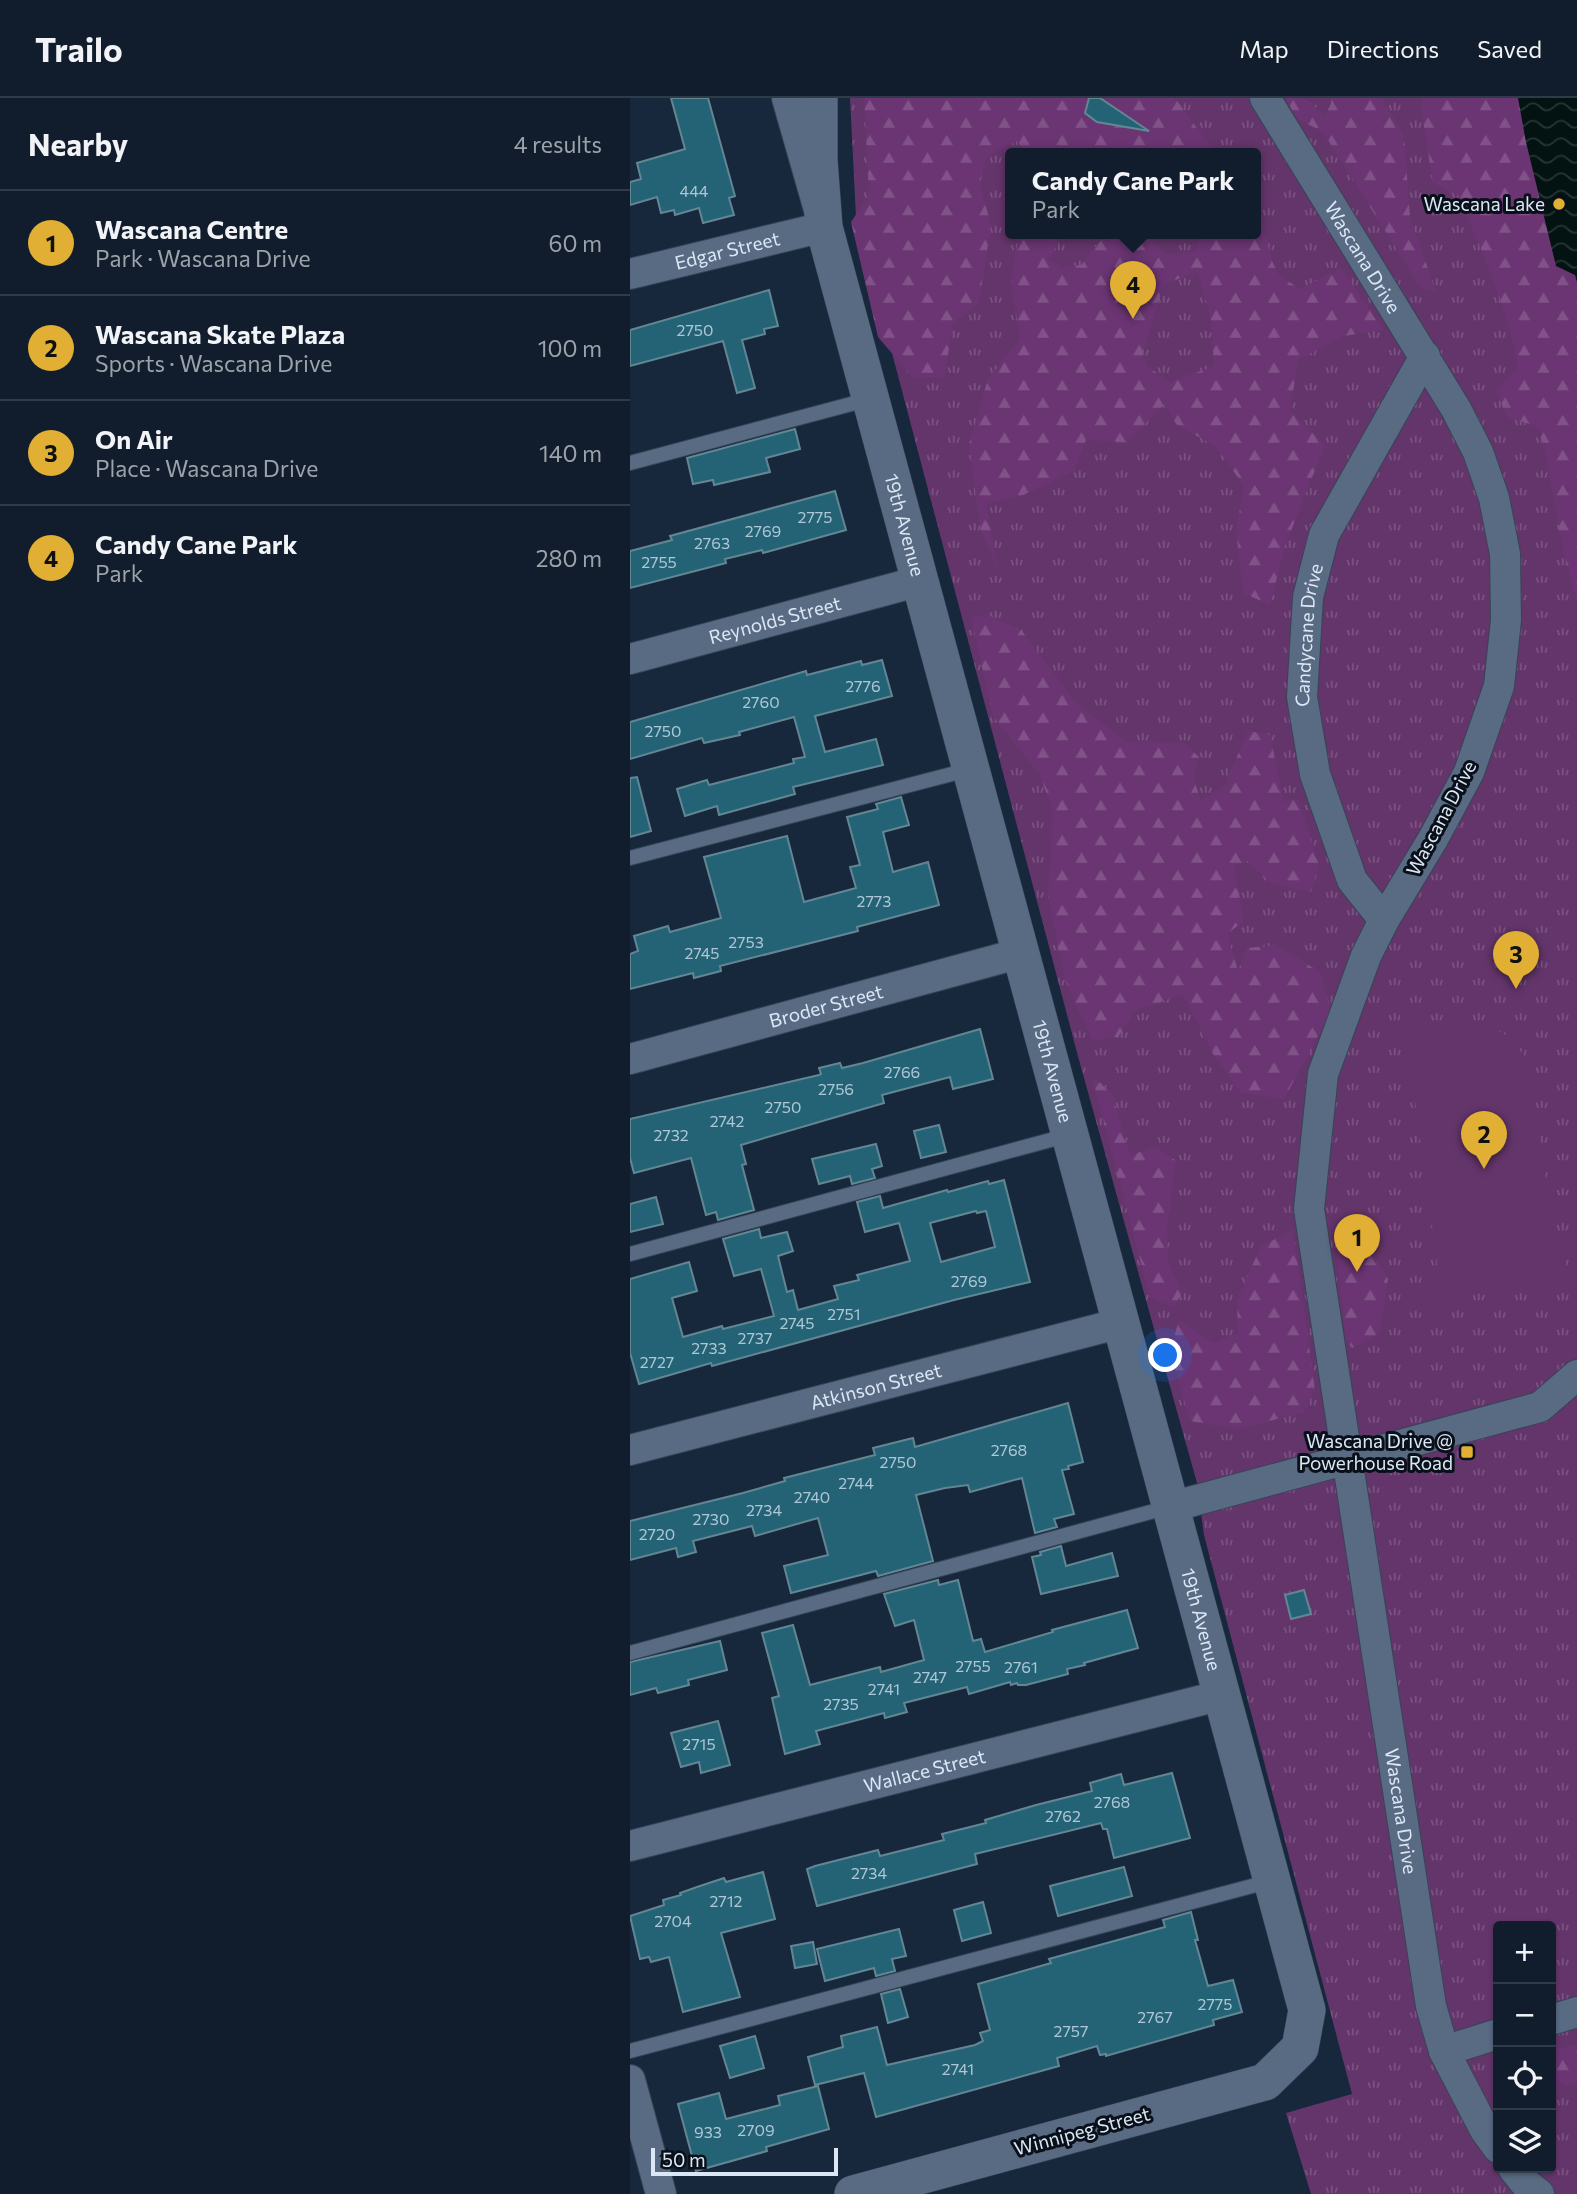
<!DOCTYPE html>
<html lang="en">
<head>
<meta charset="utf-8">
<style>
  body { margin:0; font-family:Commissioner,sans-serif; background:#1a2635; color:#f1f3f6 }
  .controls { position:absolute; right:21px; bottom:21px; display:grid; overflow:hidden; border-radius:7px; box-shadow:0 2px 5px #0004 }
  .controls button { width:63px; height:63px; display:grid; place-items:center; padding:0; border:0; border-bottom:2px solid #303b49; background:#111d2d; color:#f1f3f6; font:35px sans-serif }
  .scale { position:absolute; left:21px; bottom:18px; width:187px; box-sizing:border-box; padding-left:7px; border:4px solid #dce7f6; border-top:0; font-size:19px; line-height:24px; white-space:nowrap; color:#dce7f6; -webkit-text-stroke:5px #091019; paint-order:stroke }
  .you { position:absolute; left:536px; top:1258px; width:24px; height:24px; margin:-18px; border:5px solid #fff; border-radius:50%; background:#1a73e8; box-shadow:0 0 0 10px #1a73e833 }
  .badge { display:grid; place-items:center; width:46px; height:46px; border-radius:50%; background:#e1af34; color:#111; font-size:23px; font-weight:700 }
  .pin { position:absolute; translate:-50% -58px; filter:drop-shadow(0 2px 4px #0008) }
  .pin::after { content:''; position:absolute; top:37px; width:24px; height:21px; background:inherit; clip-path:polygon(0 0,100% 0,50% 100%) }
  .popup { position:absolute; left:375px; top:50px; width:256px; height:91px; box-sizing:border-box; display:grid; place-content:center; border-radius:7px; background:#111d2d; filter:drop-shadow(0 2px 5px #0005); font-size:23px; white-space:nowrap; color:#9ca2aa }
  .popup b { font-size:26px; color:#f1f3f6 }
  .popup::after { content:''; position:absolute; left:50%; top:100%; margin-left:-14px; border:14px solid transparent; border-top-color:#111d2d }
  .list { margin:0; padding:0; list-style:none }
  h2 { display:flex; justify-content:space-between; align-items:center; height:91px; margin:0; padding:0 28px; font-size:30px }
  h2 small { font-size:23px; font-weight:400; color:#9ca2aa }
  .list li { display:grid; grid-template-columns:46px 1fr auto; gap:21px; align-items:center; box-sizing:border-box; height:105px; padding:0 28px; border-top:2px solid #303b49 }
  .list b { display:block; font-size:26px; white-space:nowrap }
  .list p { margin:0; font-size:23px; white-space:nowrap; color:#9ca2aa }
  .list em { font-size:23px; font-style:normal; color:#9ca2aa }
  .icon { flex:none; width:38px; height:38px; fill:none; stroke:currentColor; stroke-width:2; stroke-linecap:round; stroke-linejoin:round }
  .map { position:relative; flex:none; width:947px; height:2096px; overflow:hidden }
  header { display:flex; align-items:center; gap:42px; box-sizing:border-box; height:98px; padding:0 35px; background:#111d2d; border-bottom:2px solid #303b49 }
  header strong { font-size:33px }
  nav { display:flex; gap:38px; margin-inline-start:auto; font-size:24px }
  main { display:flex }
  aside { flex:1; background:#111d2d }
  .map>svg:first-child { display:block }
  .grass { fill:url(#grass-tufts); fill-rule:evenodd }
  .forest { fill:url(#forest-firs); fill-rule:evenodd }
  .garden { fill:#64356b }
  .water { fill:url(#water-waves) }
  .building { fill:#246375; stroke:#628793; stroke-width:2; fill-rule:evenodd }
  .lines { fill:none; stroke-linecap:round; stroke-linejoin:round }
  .service-casing { stroke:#364456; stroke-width:16 }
  .minor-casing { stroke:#364456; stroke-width:32 }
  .tertiary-casing { stroke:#364456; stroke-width:38 }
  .service { stroke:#586b83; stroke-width:14 }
  .minor { stroke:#586b83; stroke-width:30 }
  .tertiary { stroke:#586b83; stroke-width:37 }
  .poi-dot { fill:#e1af34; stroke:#091019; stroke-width:2.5 }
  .labels { text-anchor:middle; stroke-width:6; stroke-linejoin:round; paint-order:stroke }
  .number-label { font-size:16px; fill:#aec6d6 }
  .poi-label { font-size:19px; fill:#dce7f6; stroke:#091019; text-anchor:end }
  .street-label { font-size:19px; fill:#dce7f6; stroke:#091019 }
</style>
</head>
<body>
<header>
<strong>Trailo</strong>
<nav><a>Map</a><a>Directions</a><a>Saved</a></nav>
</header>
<main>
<aside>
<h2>Nearby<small>4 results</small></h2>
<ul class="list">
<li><span class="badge">1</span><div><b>Wascana Centre</b><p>Park · Wascana Drive</p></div><em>60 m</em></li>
<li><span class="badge">2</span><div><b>Wascana Skate Plaza</b><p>Sports · Wascana Drive</p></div><em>100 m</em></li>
<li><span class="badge">3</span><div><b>On Air</b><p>Place · Wascana Drive</p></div><em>140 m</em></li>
<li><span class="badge">4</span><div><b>Candy Cane Park</b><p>Park</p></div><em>280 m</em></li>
</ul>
</aside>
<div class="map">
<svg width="947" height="2096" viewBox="0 0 947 2096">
  <defs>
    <pattern id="grass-tufts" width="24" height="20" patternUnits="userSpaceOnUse" patternTransform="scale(1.75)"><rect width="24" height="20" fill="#64356b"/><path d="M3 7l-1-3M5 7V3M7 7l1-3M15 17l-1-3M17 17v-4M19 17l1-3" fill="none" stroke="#7a5281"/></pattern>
    <pattern id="forest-firs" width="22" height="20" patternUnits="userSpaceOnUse" patternTransform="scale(1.75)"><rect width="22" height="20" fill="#6b3573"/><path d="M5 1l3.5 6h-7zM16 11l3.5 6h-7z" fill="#805288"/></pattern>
    <pattern id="water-waves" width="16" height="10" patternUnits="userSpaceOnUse" patternTransform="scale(1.75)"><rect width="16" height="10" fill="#031311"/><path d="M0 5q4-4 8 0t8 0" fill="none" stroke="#273534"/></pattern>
  </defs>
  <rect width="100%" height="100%" fill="#17273c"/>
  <!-- grass -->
  <path class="grass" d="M220,0H947V2096H681L656,2015L722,1996L574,1437L567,1385L449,962L226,119ZM380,55H626V135H380ZM868,1828H921V2070H868Z"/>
  <!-- forest -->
  <g class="forest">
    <polygon points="234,0 545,0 585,55 397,55 387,43 356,59 350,86 361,127 349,204 323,227 314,280 283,280 248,239 221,124 239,97"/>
    <polygon points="656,0 674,0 695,17 701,6 701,0 752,0 774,38 780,119 806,194 791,190 693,34 666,20"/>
    <path d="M792,0H888L896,44L926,168L945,177L947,184V501L936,465L910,329L877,319L866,293L888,270C879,212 851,151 828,97L803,85L791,11Z"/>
    <path d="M626,97L642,163L649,177L670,191L711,170L753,232L714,238L668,262L660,313L695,347L655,448L640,507L613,495L606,432L614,388L586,349L546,326L535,306L497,344L456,342L444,373L391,398L356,405L368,472L350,430L339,346L358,281L390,241L381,185L389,135H433L419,162L433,169L451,167L477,135H512L538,157L568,153L569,135H626ZM568,174L581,223L584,268L540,284L517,268L512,255L534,186Z"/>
    <polygon points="356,516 392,533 446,605 497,644 554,645 569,659 563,679 571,703 595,687 618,633 640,637 654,704 668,701 689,767 681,794 641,785 618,763 604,768 614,823 597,836 608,873 617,850 646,847 690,874 701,913 654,1001 611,995 583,956 553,896 505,913 488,939 463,943 437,888 418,798 423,714 410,677 363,618 341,520"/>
    <polygon points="462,979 482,995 500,1058 525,1048 546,1063 537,1129 538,1165 552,1194 544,1210 520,1199"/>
    <polygon points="722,1129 735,1142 758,1181 750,1235 722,1250 716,1243 705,1135"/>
    <polygon points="663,1132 685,1292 674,1314 608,1331 560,1323 540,1253 549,1222 583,1245 608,1235 607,1202 631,1148"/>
    <polygon points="947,1946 947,1985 936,1988 921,1978 921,1953"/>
  </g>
  <!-- garden -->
  <path class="garden" d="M777,912C788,921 801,930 816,931C823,932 830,927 837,927C870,925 891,945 901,975L925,1146H933L938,1183L838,1197V1201L827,1202L819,1217L815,1214L808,1225L791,1216L798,1204L793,1201L804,1181L803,1174L808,1173L784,996L776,970L770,914Z"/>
  <!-- water -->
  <polygon class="water" points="888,0 947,0 947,184 945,177 926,168 896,44"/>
  <!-- building -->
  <g class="building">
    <polygon points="41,0 78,0 105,98 99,100 104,117 73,125 69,110 45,117 44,112 31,115 27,99 0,107 0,84 11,81 7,65 55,51"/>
    <polygon points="459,0 470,0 519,33 467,24 455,15"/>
    <polygon points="139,192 148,228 134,231 135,236 112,242 125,290 107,295 93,243 0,268 0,232"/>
    <polygon points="165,331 170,351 136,360 140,374 84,387 83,382 63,386 57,360"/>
    <polygon points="205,393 216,432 133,455 132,452 95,461 96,465 0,490 0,453 42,442 40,438"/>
    <polygon points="252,562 262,598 185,618 195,654 246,641 253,667 163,689 165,696 89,717 87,708 55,718 47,691 77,682 79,687 164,665 163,661 175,659 164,619 109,634 110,637 74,645 72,640 0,661 0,624 176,573 177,577 231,563 232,567"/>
    <polygon points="7,679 21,733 0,739 0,680"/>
    <polygon points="271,699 279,727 253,734 263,774 298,764 309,807 227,829 228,833 90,868 91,873 64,880 63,875 0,891 0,856 8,853 4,838 38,828 40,834 91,820 74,759 157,738 174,804 226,790 220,769 230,767 217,719 248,711 246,706"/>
    <polygon points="350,931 363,981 323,991 320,979 252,997 254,1005 111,1047 116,1066 112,1067 124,1112 88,1122 86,1114 76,1117 61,1060 4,1075 0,1060 0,1021 189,977 191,976 189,970 210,965 212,970 233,965"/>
    <polygon points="309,1027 316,1054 291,1060 284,1033"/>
    <polygon points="246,1046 252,1068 242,1071 245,1080 222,1086 220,1078 189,1086 182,1061"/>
    <path d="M374,1082L400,1184L324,1202L82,1268L81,1265L9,1286L0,1255V1181L59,1164L67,1193L42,1200L53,1239L92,1228L93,1231L144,1218L131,1171L104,1178L93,1141L129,1131L131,1140L157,1134L163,1153L148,1158L157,1194L163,1192L168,1212L208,1201L204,1188L229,1182L227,1177L280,1163L269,1125L235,1134L227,1104L250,1098L253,1110L317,1092L318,1094L358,1083L359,1086ZM346,1113L347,1115L356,1113L365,1149L311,1164L300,1125Z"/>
    <polygon points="26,1099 33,1126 0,1134 0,1106"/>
    <polygon points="438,1305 453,1364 438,1368 439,1371 432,1372 444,1416 424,1421 427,1429 405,1435 392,1380 340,1394 338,1387 315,1390 286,1397 303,1463 248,1478 246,1473 161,1495 154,1468 198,1457 188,1420 125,1438 122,1428 63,1443 66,1454 48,1459 46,1450 0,1462 0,1423 113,1395 155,1383 154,1380 245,1357 243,1350 283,1340 285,1349"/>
    <polygon points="431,1448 436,1468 482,1455 488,1478 411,1496 402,1459 411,1457 410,1454"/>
    <polygon points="308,1482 309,1487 328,1482 343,1543 351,1541 355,1554 423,1534 422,1532 497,1512 508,1550 454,1565 455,1567 437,1571 438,1576 396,1587 388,1587 387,1585 381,1587 380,1584 339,1596 337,1589 274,1605 277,1614 255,1620 254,1615 186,1633 190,1646 155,1656 142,1600 149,1598 132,1535 163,1527 180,1587 250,1569 251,1574 294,1562 284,1522 265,1528 254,1496"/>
    <polygon points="674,1492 681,1516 661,1521 655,1497"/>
    <polygon points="90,1543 97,1572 58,1582 59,1587 28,1595 26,1590 0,1597 0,1564"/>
    <polygon points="88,1623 100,1667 71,1675 69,1664 51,1669 41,1635"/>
    <polygon points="542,1675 560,1740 484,1760 477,1731 473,1731 471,1725 345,1756 347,1766 187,1808 177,1771 185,1768 248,1752 250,1758 314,1742 312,1736 356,1725 355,1722 406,1707 462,1693 460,1685 491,1676 494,1687"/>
    <polygon points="494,1769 502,1798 428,1818 420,1788"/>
    <polygon points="133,1774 145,1821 91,1835 110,1899 53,1914 39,1859 21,1864 19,1859 10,1861 0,1818 34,1807 33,1802 51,1797 50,1795 67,1789 94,1780 96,1784"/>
    <polygon points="353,1804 361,1835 332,1843 324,1812"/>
    <polygon points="561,1814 568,1842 565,1842 578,1888 603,1882 612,1914 583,1922 584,1927 476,1958 476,1956 470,1957 467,1948 427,1960 429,1968 246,2019 234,1975 185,1987 178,1959 213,1949 211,1938 247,1929 257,1967 345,1947 353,1943 350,1935 360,1932 348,1886 421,1865 419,1861 535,1829 533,1822"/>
    <polygon points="269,1831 276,1858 262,1861 265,1873 246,1878 244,1870 195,1883 187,1851"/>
    <polygon points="183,1844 187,1866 165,1870 161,1848"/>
    <polygon points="270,1891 278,1919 258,1925 251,1896"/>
    <polygon points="125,1938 134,1970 100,1980 90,1948"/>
    <polygon points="188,1988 199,2031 136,2049 137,2053 66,2073 48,2006 89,1995 96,2021 150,2007 148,1998"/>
  </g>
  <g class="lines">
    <!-- service casing -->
    <g class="service-casing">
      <g id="service">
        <polyline points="0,365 240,301"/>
        <polyline points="0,760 341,671"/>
        <polyline points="0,1156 439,1037"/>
        <polyline points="0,1555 539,1409"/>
        <polyline points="0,1953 641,1783"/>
      </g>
    </g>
    <!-- minor casing -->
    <g class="minor-casing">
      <g id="minor">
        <path id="s1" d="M635,0L826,311L848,354L864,400L875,456L876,522L869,588L839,674L803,741L754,822L736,858L693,976L679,1111L801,1908L814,1953L855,2032L868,2050"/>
        <path id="s2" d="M0,176L194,129L157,0"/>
        <path id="s3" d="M0,561L290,483"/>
        <path id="s4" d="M754,822L722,782L685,676L672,599L678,499L694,437L795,258"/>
        <path id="s5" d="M0,961L391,855"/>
        <path id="s6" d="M0,1352L491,1225"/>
        <polyline points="541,1409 910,1309 947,1277"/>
        <path id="s7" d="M0,1748L592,1597"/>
        <polyline points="921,1922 947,1914"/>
        <polyline points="814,1953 868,1936"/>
        <polyline points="0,1982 31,2096"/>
        <polyline points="883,2070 894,2084 909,2096"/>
      </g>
    </g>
    <!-- tertiary casing -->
    <g class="tertiary-casing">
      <g id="tertiary">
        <path id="s8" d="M189,0V62L194,129L677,1912L670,1950L635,1984L223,2096"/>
      </g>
    </g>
    <!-- service -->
    <use href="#service" class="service"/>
    <!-- minor -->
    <use href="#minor" class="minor"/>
    <!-- tertiary -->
    <use href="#tertiary" class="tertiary"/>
  </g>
  <!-- markers -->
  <g class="poi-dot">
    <circle cx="929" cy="106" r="7"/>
    <rect x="830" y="1347" width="14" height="14" rx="3.5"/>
  </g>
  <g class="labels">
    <!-- number labels -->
    <g class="number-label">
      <text x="64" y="99">444</text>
      <text x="65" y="238">2750</text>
      <text x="185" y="425">2775</text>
      <text x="133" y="439">2769</text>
      <text x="82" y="451">2763</text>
      <text x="29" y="470">2755</text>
      <text x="233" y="594">2776</text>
      <text x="131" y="610">2760</text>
      <text x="33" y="639">2750</text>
      <text x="244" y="809">2773</text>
      <text x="116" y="850">2753</text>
      <text x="72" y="861">2745</text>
      <text x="272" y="980">2766</text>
      <text x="206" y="997">2756</text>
      <text x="153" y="1015">2750</text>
      <text x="97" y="1029">2742</text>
      <text x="41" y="1043">2732</text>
      <text x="339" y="1189">2769</text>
      <text x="214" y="1222">2751</text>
      <text x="167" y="1231">2745</text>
      <text x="125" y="1246">2737</text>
      <text x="79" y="1256">2733</text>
      <text x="27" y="1270">2727</text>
      <text x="379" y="1358">2768</text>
      <text x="268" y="1370">2750</text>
      <text x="226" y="1391">2744</text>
      <text x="182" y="1405">2740</text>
      <text x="134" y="1418">2734</text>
      <text x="81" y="1427">2730</text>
      <text x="27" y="1442">2720</text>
      <text x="343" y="1574">2755</text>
      <text x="391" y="1575">2761</text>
      <text x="300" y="1585">2747</text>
      <text x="254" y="1597">2741</text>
      <text x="211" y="1612">2735</text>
      <text x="69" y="1652">2715</text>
      <text x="482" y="1710">2768</text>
      <text x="433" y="1724">2762</text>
      <text x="239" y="1781">2734</text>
      <text x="96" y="1809">2712</text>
      <text x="43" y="1829">2704</text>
      <text x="585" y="1912">2775</text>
      <text x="525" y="1925">2767</text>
      <text x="441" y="1939">2757</text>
      <text x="328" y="1977">2741</text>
      <text x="126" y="2038">2709</text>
      <text x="78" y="2040">933</text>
    </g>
    <!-- poi labels -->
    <g class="poi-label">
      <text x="915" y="113">Wascana Lake</text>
      <text x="823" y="1350">Wascana Drive @<tspan x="823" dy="22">Powerhouse Road</tspan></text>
    </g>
    <!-- street labels -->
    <g class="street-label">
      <text dy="7" stroke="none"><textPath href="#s2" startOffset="100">Edgar Street</textPath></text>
      <text dy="7" stroke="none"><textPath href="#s1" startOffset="187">Wascana Drive</textPath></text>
      <text dy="7" stroke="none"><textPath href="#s8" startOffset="438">19th Avenue</textPath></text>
      <text dy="7" stroke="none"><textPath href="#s3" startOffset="150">Reynolds Street</textPath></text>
      <text dy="7" stroke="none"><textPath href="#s4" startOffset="304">Candycane Drive</textPath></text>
      <text transform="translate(811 720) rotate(-62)" y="7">Wascana Drive</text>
      <text dy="7" stroke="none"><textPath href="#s5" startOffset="203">Broder Street</textPath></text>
      <text dy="7" stroke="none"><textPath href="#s8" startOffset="1004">19th Avenue</textPath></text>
      <text dy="7" stroke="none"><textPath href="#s6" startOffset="254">Atkinson Street</textPath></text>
      <text dy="7" stroke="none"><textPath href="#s8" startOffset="1572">19th Avenue</textPath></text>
      <text dy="7" stroke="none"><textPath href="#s7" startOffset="304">Wallace Street</textPath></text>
      <text dy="7" stroke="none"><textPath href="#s1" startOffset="1824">Wascana Drive</textPath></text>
      <text transform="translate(452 2033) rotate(-15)" y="7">Winnipeg Street</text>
    </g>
  </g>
</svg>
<div class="controls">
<button>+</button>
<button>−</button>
<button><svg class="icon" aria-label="locate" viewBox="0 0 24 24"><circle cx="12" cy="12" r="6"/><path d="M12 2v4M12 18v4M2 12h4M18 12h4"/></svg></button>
<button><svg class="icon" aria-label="layers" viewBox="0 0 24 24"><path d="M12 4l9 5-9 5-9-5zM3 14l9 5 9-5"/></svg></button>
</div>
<div class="scale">50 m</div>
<div class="you"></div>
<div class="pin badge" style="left:727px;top:1174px">1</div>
<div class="pin badge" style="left:854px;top:1071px">2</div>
<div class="pin badge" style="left:886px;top:891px">3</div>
<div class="pin badge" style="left:503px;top:221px">4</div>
<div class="popup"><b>Candy Cane Park</b>Park</div>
</div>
</main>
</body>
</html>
